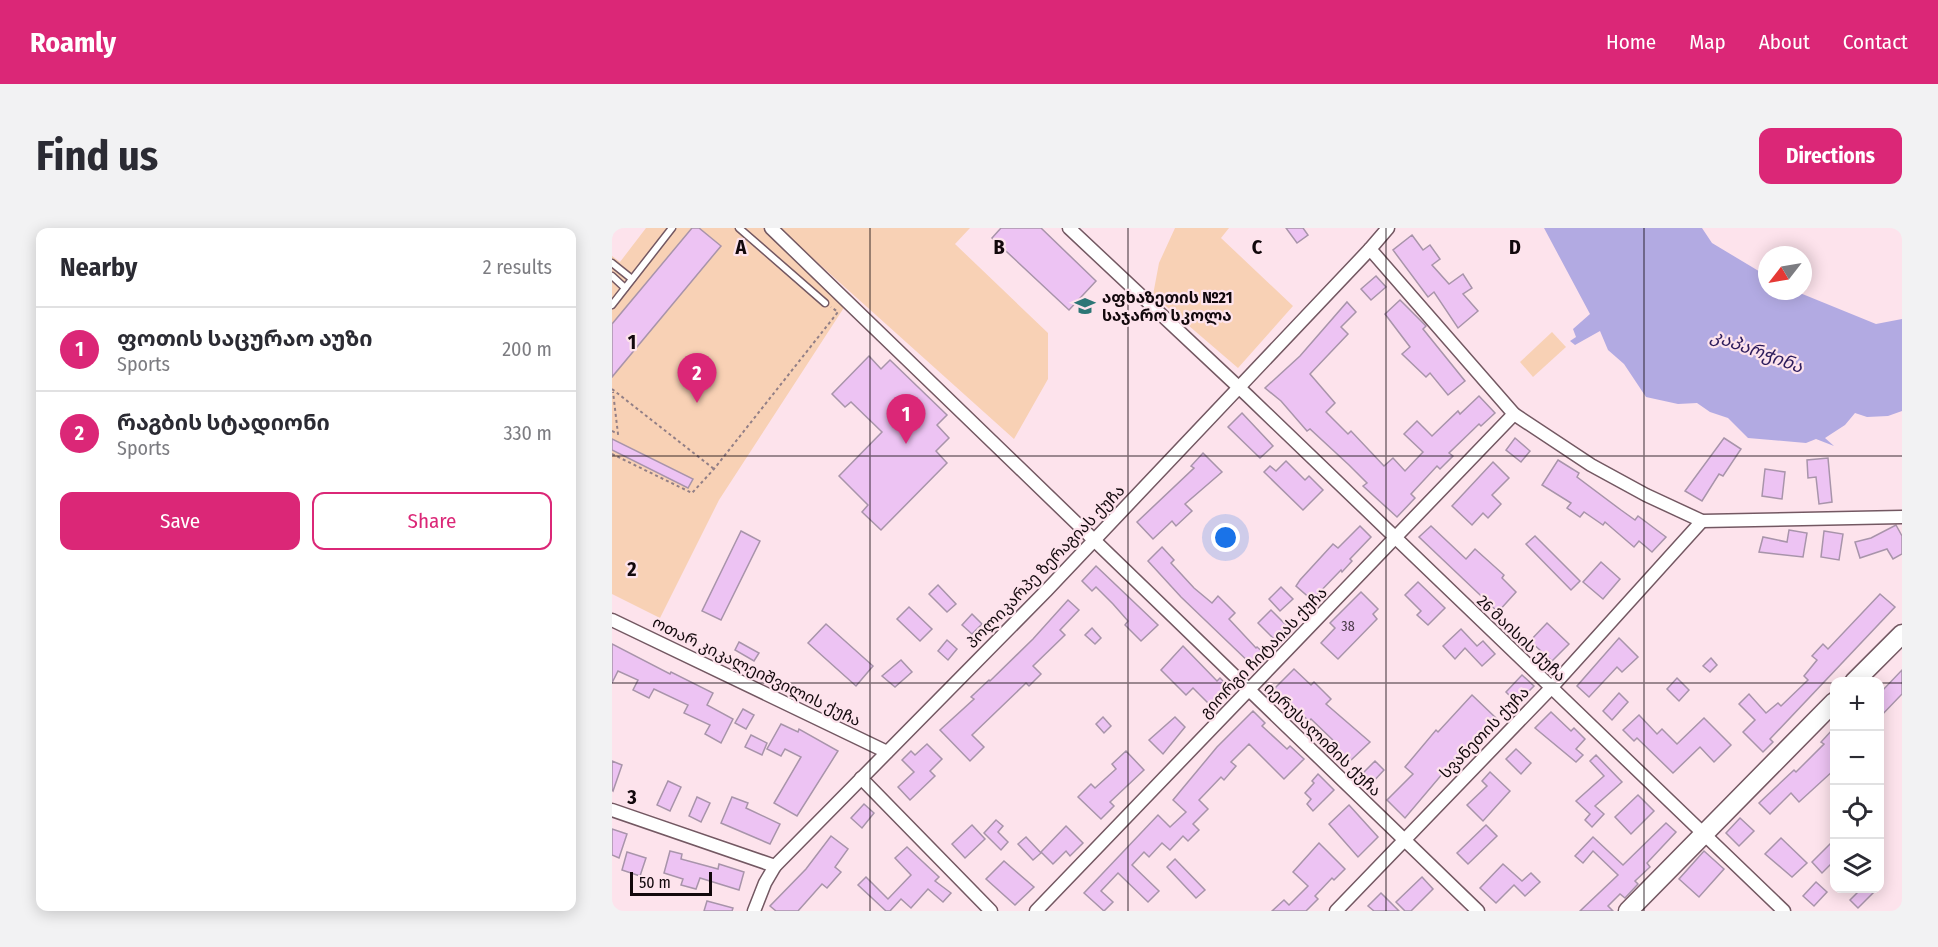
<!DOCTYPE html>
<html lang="en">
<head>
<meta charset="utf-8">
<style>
  body { margin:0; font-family:"Fira Sans Condensed","Noto Sans Georgian",sans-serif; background:#f2f2f3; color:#2b2b33 }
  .controls { position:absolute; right:18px; bottom:18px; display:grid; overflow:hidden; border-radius:12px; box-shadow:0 3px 15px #0003 }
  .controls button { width:54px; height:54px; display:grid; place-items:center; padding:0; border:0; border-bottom:2px solid #e1e1e2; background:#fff; color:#2b2b33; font:30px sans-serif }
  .compass { position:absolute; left:1146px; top:18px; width:54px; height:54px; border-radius:50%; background:#fff; box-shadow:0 3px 15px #0003; rotate:239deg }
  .scale { position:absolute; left:18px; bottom:15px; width:82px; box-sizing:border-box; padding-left:6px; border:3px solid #12080c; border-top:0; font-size:16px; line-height:21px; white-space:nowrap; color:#12080c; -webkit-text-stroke:4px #fde3ec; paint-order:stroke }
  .you { position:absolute; left:614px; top:310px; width:21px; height:21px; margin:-15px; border:4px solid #fff; border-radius:50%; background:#1a73e8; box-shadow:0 0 0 9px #1a73e833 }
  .badge { display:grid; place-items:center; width:39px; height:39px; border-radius:50%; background:#db2777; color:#fff; font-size:20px; font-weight:700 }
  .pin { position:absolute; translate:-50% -50px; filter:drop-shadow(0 2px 3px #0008) }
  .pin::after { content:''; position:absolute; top:32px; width:21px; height:18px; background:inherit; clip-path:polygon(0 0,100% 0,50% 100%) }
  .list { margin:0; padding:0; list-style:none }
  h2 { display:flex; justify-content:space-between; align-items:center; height:78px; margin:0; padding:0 24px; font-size:26px }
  h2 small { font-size:20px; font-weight:400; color:#7c7c81 }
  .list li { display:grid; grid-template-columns:39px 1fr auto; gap:18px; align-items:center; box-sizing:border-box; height:84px; padding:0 24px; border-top:2px solid #e1e1e2 }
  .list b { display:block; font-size:22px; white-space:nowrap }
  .list p { margin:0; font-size:20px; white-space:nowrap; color:#7c7c81 }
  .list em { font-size:20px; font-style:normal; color:#7c7c81 }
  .actions { display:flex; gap:12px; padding:18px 24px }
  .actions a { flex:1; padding:14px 0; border:2px solid #db2777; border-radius:12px; text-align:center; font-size:21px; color:#db2777 }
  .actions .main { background:#db2777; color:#fff }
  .icon { flex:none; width:33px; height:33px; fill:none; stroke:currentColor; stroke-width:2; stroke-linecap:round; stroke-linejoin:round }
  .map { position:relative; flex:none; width:1290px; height:683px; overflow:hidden; border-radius:12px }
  header { display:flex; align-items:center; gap:36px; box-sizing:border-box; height:84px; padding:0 30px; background:#db2777; color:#fff }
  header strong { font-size:28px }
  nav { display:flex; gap:33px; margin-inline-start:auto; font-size:21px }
  .intro { display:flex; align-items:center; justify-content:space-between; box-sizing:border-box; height:144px; padding:0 36px }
  h1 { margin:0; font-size:42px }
  .button { padding:15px 27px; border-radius:12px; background:#db2777; color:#fff; font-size:21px; font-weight:700 }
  main { display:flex; gap:36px; padding:0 36px }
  aside { flex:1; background:#fff; border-radius:12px; box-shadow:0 3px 15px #0003 }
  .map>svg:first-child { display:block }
  .green { fill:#f8d1b5 }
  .water { fill:#b2aae2 }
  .building { fill:#edc3f3; stroke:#a894aa; stroke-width:1.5 }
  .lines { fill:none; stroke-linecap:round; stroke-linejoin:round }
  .lane-casing { stroke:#735862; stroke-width:9 }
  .street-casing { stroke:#735862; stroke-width:15 }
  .secondary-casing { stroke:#735862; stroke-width:21 }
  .path { stroke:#927f86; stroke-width:2; stroke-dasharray:3 3; stroke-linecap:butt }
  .lane { stroke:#fff; stroke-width:6 }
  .street { stroke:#fff; stroke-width:12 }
  .secondary { stroke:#fff; stroke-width:18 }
  .grid { fill:none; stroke:#12080c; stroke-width:1.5; stroke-opacity:0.55 }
  .labels { text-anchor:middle; stroke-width:4.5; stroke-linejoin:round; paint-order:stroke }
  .number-label { font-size:14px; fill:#493746 }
  .poi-label { font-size:16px; font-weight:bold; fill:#12080c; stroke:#fde3ec; text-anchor:start }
  .street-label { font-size:16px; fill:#12080c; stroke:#fde3ec }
  .water-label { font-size:18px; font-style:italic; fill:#2d1c5c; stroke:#fde3ec }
  .grid-label { font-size:20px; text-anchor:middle; font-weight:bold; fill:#12080c; stroke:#fde3ec; stroke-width:4.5; stroke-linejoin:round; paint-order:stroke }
</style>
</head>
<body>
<header>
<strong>Roamly</strong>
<nav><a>Home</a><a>Map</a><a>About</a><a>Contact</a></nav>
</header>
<div class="intro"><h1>Find us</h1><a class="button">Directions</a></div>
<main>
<aside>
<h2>Nearby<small>2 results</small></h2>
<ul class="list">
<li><span class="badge">1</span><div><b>ფოთის საცურაო აუზი</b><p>Sports</p></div><em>200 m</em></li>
<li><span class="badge">2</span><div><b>რაგბის სტადიონი</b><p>Sports</p></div><em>330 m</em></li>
</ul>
<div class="actions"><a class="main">Save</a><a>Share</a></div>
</aside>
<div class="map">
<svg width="1290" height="683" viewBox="0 0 1290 683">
  <rect width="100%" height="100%" fill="#fde3ec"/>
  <!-- green -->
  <g class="green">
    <polygon points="34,0 151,0 233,78 107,272 48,390 0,366 0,28 8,34"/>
    <polygon points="167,0 358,0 343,16 436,105 436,151 402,211"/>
    <polygon points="563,0 617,0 609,10 681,78 626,140 541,67 547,35"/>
    <polygon points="940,104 954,119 921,149 908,134"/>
  </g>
  <!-- water -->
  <polygon class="water" points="932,0 1090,0 1100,15 1155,48 1155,63 1183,63 1264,96 1290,91 1290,183 1276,188 1255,189 1243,185 1233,197 1213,210 1222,218 1204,211 1194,215 1136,210 1116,190 1098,184 1085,175 1066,176 1034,169 1012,136 996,122 988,103 963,117 958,113 964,109 961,101 978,86"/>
  <!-- building -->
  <g class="building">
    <polygon points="80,0 87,0 109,18 0,149 0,96"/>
    <polygon points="389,0 429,0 484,53 457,82 380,10"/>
    <polygon points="674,0 691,0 696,7 685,15"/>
    <polygon points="800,7 811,22 818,17 828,31 820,37 837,56 851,46 860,60 851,66 866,83 846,100 822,64 816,69 781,22"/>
    <polygon points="764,48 774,59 759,72 749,61"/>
    <polygon points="788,72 814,98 811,101 853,153 836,167 818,145 814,149 790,126 798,119 773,86"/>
    <polygon points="735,74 744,84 729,99 736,106 698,146 723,175 714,184 736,206 739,203 772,238 781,230 793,243 811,224 792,206 805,193 820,208 846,183 848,186 867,168 883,185 869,198 867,196 837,225 841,228 828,241 825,238 799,266 803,270 785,289 751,258 755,255 737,237 698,201 695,203 669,173 653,160 688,128"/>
    <polygon points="257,128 269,141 278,132 335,187 325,197 337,210 324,223 335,235 269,302 250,284 256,277 227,248 270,204 239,174 233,179 220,166"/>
    <polygon points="630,185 661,218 648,230 616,199"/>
    <polygon points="903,210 918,223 909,234 894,222"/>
    <polygon points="1112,210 1129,221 1111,248 1107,246 1090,273 1073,263"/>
    <polygon points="0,211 81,251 76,260 0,222"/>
    <polygon points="591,225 610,244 573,276 580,283 564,298 560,293 541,311 525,294 582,240 579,238"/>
    <polygon points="1216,230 1220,274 1207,276 1204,249 1196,250 1195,232"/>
    <polygon points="946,232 967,245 965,249 1009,282 1023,292 1026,288 1054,309 1040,324 1027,313 1022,319 993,294 991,297 972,284 968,289 955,280 959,275 930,257"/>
    <polygon points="674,233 693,252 697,248 711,262 691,282 652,244 658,238 664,243"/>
    <polygon points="881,234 897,250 880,267 889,276 876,290 871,285 860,297 840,278"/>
    <polygon points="1153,241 1173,244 1170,271 1150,268"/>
    <polygon points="1284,297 1290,308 1290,326 1281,331 1275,321 1248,330 1243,314 1259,310"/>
    <polygon points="748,298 759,309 738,331 740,333 730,344 729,342 700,372 684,358 688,352 721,316 726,320"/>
    <polygon points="819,298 854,331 863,321 892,347 890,350 904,364 886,384 807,309"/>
    <polygon points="1177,302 1195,305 1191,329 1147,324 1151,309 1175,314"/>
    <polygon points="129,303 148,313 109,392 90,383"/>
    <polygon points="1212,303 1231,306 1227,332 1209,329"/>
    <polygon points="923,308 968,353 959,362 914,316"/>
    <polygon points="550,319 562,332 559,335 582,360 600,375 606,368 623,385 617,391 644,420 645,419 654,427 642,439 569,369 536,333"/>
    <polygon points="989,334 1008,351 991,371 971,354"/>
    <polygon points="484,338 546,397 529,413 513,397 516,393 501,376 484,359 480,363 470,353"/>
    <polygon points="806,354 833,380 816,397 805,387 809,383 793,367"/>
    <polygon points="326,357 344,376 335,384 317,366"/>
    <polygon points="669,359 681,371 668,383 657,371"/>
    <polygon points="749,364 766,381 761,386 765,391 726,431 709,415 723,400 718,395"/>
    <polygon points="1268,366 1283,379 1158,511 1161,514 1151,524 1131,504 1143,492 1127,476 1137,466 1154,485 1166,475 1169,478 1196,452 1192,448 1205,432 1200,428 1211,416 1216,421"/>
    <polygon points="456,372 467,382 448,402 453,407 421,438 429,446 417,458 414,455 360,507 372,519 358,533 328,502 362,471 359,469 377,452 378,453 421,411"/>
    <polygon points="297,379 320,401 308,413 285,391"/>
    <polygon points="659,382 675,398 662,411 646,395"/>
    <polygon points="360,386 370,396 360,406 350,397"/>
    <polygon points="935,395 957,416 940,433 918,413"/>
    <polygon points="214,396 261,438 244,458 196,415"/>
    <polygon points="480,400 489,410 483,416 473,407"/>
    <polygon points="849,401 865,418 871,413 883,426 870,438 853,420 843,431 831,418"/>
    <polygon points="1007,410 1026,429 1010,444 1005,439 977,469 965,458"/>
    <polygon points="335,412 345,421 336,432 326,423"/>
    <polygon points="127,414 147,425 142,433 123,422"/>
    <polygon points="0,416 58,446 59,444 101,465 95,477 121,491 109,515 93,506 98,497 72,485 76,477 42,461 37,470 21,462 26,452 6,443 0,455"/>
    <polygon points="571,418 605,453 608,450 620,462 601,480 581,460 574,467 549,442"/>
    <polygon points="1099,430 1105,437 1098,444 1091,438"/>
    <polygon points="289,432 300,444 283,459 270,448"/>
    <polygon points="682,441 699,457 702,454 719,471 714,476 758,514 737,534 722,519 725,516 699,491 697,493 662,461"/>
    <polygon points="1290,442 1290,466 1268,489 1268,465"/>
    <polygon points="910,447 922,458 905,475 894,464"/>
    <polygon points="1065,450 1077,462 1067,473 1055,461"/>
    <polygon points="1007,465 1016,474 1000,492 991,483"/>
    <polygon points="860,467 885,491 848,525 793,590 775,572 801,546 793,539 824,502 826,504"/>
    <polygon points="131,481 142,487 134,501 123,495"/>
    <polygon points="641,483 653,495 650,498 675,521 678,518 692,531 672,551 637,516 619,534 624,538 612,552 609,549 587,572 596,581 581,596 587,602 576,613 571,608 558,622 550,615 537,629 532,624 520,637 547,663 536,674 506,645 489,663 501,674 492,683 472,665 546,587 558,599 574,584 561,572 605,519"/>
    <polygon points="939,484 959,503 962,500 973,511 964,521 971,527 964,534 923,500"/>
    <polygon points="1027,487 1045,506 1050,501 1065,516 1092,490 1119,517 1102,534 1088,519 1061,545 1025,510 1022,513 1011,502"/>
    <polygon points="491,489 499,498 492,505 484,496"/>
    <polygon points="563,489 573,499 551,526 537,512"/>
    <polygon points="169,496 186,504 187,501 226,523 185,588 162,575 189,529 173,521 169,528 155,521"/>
    <polygon points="1222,500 1222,542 1187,574 1179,565 1158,586 1147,575 1182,542 1184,544 1212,516 1209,514"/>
    <polygon points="139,507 155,515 150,527 133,519"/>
    <polygon points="315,516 330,531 318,543 323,548 298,572 286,559 302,544 290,532 299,523 303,527"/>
    <polygon points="904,521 919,535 909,546 894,531"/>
    <polygon points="514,523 532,542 498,574 502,578 489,591 466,569 479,556 483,560 504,541 500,536"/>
    <polygon points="984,527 1010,554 983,578 992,586 980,599 973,592 978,586 964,573 992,548 978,533"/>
    <polygon points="0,533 10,537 1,563 0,562"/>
    <polygon points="763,533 772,542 759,556 750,546"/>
    <polygon points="878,544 898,563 871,593 855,577 875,558 870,553"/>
    <polygon points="706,546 722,562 701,583 695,576 699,571 693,565 702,555 700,553"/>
    <polygon points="56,553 69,559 58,583 45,577"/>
    <polygon points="1026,567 1042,583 1019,606 1003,589"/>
    <polygon points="85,569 98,575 89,594 77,588"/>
    <polygon points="120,569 136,575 134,580 168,596 158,616 109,595"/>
    <polygon points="252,576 262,585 250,600 239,590"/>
    <polygon points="737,577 766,609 746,629 717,596"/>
    <polygon points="1128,590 1142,603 1127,618 1114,605"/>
    <polygon points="384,592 391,598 386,604 396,614 389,622 372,605"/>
    <polygon points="1054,595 1064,604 1035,635 1038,639 1023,653 1026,656 1013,670 1008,666 996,678 1001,683 968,683 1006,647 981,623 971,635 963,628 981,609 1011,637"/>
    <polygon points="360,597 373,611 353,630 340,616"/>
    <polygon points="874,597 885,608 856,636 845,625"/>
    <polygon points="454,598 471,615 458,628 454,623 441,636 429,624"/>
    <polygon points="0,601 15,606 7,630 0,627"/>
    <polygon points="219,608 236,621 223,639 229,644 215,660 210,656 186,683 164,683 158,678 194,641"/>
    <polygon points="414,609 429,625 421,632 406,616"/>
    <polygon points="1169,610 1195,635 1180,649 1153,626"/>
    <polygon points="1222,612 1222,633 1210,645 1200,634"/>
    <polygon points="707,615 733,641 722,652 720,650 703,668 706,671 694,683 660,683 672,672 677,677 696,658 681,644"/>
    <polygon points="295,619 327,649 323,653 339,665 331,674 316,661 299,680 289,671 278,683 274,683 246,657 254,649 276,671 299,647 283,630"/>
    <polygon points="58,623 70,626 69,631 106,641 107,636 132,644 127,662 88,650 84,661 69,657 71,651 52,645"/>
    <polygon points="1092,623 1112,641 1087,669 1067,651"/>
    <polygon points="15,624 34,630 28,648 10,642"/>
    <polygon points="563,631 593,662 584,670 555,639"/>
    <polygon points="392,633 422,659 403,677 374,651"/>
    <polygon points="891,636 910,653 919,645 928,654 913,668 902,657 884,675 868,660"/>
    <polygon points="810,649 821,661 799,683 793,683 784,674"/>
    <polygon points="1204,654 1215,664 1202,678 1191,668"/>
    <polygon points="1250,660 1266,660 1246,680 1238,672"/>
    <polygon points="769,665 787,683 762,683 756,678"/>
    <polygon points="95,673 121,680 120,683 92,683"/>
  </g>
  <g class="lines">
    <!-- lane casing -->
    <g class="lane-casing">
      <g id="lane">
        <polyline points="127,0 213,75"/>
        <polyline points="0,35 20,51"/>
        <polyline points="0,48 13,60"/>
        <polyline points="0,77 60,0"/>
      </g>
    </g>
    <!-- street casing -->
    <g class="street-casing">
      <g id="street">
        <polyline points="159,0 866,683"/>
        <polyline points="457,0 636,168 1172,683"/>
        <polyline points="776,0 758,21 902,186 979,237 1034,267 1090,293 1290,289"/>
        <polyline points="0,392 275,524"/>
        <polyline points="249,550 379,683"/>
        <polyline points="0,582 163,638"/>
        <polyline points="142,683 153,655 163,638 435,362 758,21"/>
        <polyline points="424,683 902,186"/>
        <polyline points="724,683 939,460 1090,293"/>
      </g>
    </g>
    <!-- secondary casing -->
    <g class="secondary-casing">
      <g id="secondary">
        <polyline points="1242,454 1290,406"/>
        <polyline points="1016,683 1222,474"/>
      </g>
    </g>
    <!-- path -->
    <g class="path">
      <polyline points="0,161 102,241"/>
      <polyline points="0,203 6,206 1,164"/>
      <polyline points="0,226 80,265 102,241 226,84 219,79"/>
    </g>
    <!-- lane -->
    <use href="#lane" class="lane"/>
    <!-- street -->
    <use href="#street" class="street"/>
    <!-- secondary -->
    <use href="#secondary" class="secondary"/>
  </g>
  <!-- grid -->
  <path class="grid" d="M258,0V683M516,0V683M774,0V683M1032,0V683M0,228H1290M0,455H1222M1268,455H1290"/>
  <!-- icons -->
  <defs>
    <g id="school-bare" transform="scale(1.62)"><path d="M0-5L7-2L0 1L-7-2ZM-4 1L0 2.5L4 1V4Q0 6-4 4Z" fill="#2c7676" stroke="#fde3ec" stroke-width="2.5" paint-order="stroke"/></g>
  </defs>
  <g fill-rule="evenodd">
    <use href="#school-bare" x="473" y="78"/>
  </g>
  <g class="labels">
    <!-- number labels -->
    <g class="number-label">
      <text x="736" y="403">38</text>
    </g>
    <!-- poi labels -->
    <g class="poi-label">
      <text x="490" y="75">აფხაზეთის №21<tspan x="490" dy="18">საჯარო სკოლა</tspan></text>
    </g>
    <!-- street labels -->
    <g class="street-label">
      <text transform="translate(433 338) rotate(-46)" y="6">პოლიკარპე ზერაგიას ქუჩა</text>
      <text transform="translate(910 410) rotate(44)" y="6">26 მაისის ქუჩა</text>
      <text transform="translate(651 424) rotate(-46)" y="6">გიორგი ჩიტაიას ქუჩა</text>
      <text transform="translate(145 443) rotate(26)" y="6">ოთარ კიკალეიშვილის ქუჩა</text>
      <text transform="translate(872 504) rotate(-46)" y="6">სვანეთის ქუჩა</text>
      <text transform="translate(711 511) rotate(44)" y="6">იერუსალიმის ქუჩა</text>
    </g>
    <!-- water labels -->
    <g class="water-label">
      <text transform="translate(1145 123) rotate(20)" y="6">კაპარჭინა</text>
    </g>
  </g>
  <g class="grid-label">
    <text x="129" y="26">A</text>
    <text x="387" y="26">B</text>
    <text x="645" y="26">C</text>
    <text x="903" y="26">D</text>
    <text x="20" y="121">1</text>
    <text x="20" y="348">2</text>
    <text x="20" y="576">3</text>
  </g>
</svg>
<div class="controls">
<button>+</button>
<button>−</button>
<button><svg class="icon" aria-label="locate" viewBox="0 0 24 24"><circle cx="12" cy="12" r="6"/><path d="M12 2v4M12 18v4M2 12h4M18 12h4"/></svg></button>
<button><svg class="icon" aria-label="layers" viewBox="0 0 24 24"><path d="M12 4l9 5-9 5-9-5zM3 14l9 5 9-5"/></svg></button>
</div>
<svg class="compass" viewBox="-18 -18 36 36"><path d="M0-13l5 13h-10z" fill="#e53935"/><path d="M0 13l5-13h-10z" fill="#7c7c81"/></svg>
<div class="scale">50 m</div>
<div class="you"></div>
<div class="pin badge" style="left:294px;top:216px">1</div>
<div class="pin badge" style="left:85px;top:175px">2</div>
</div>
</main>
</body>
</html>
